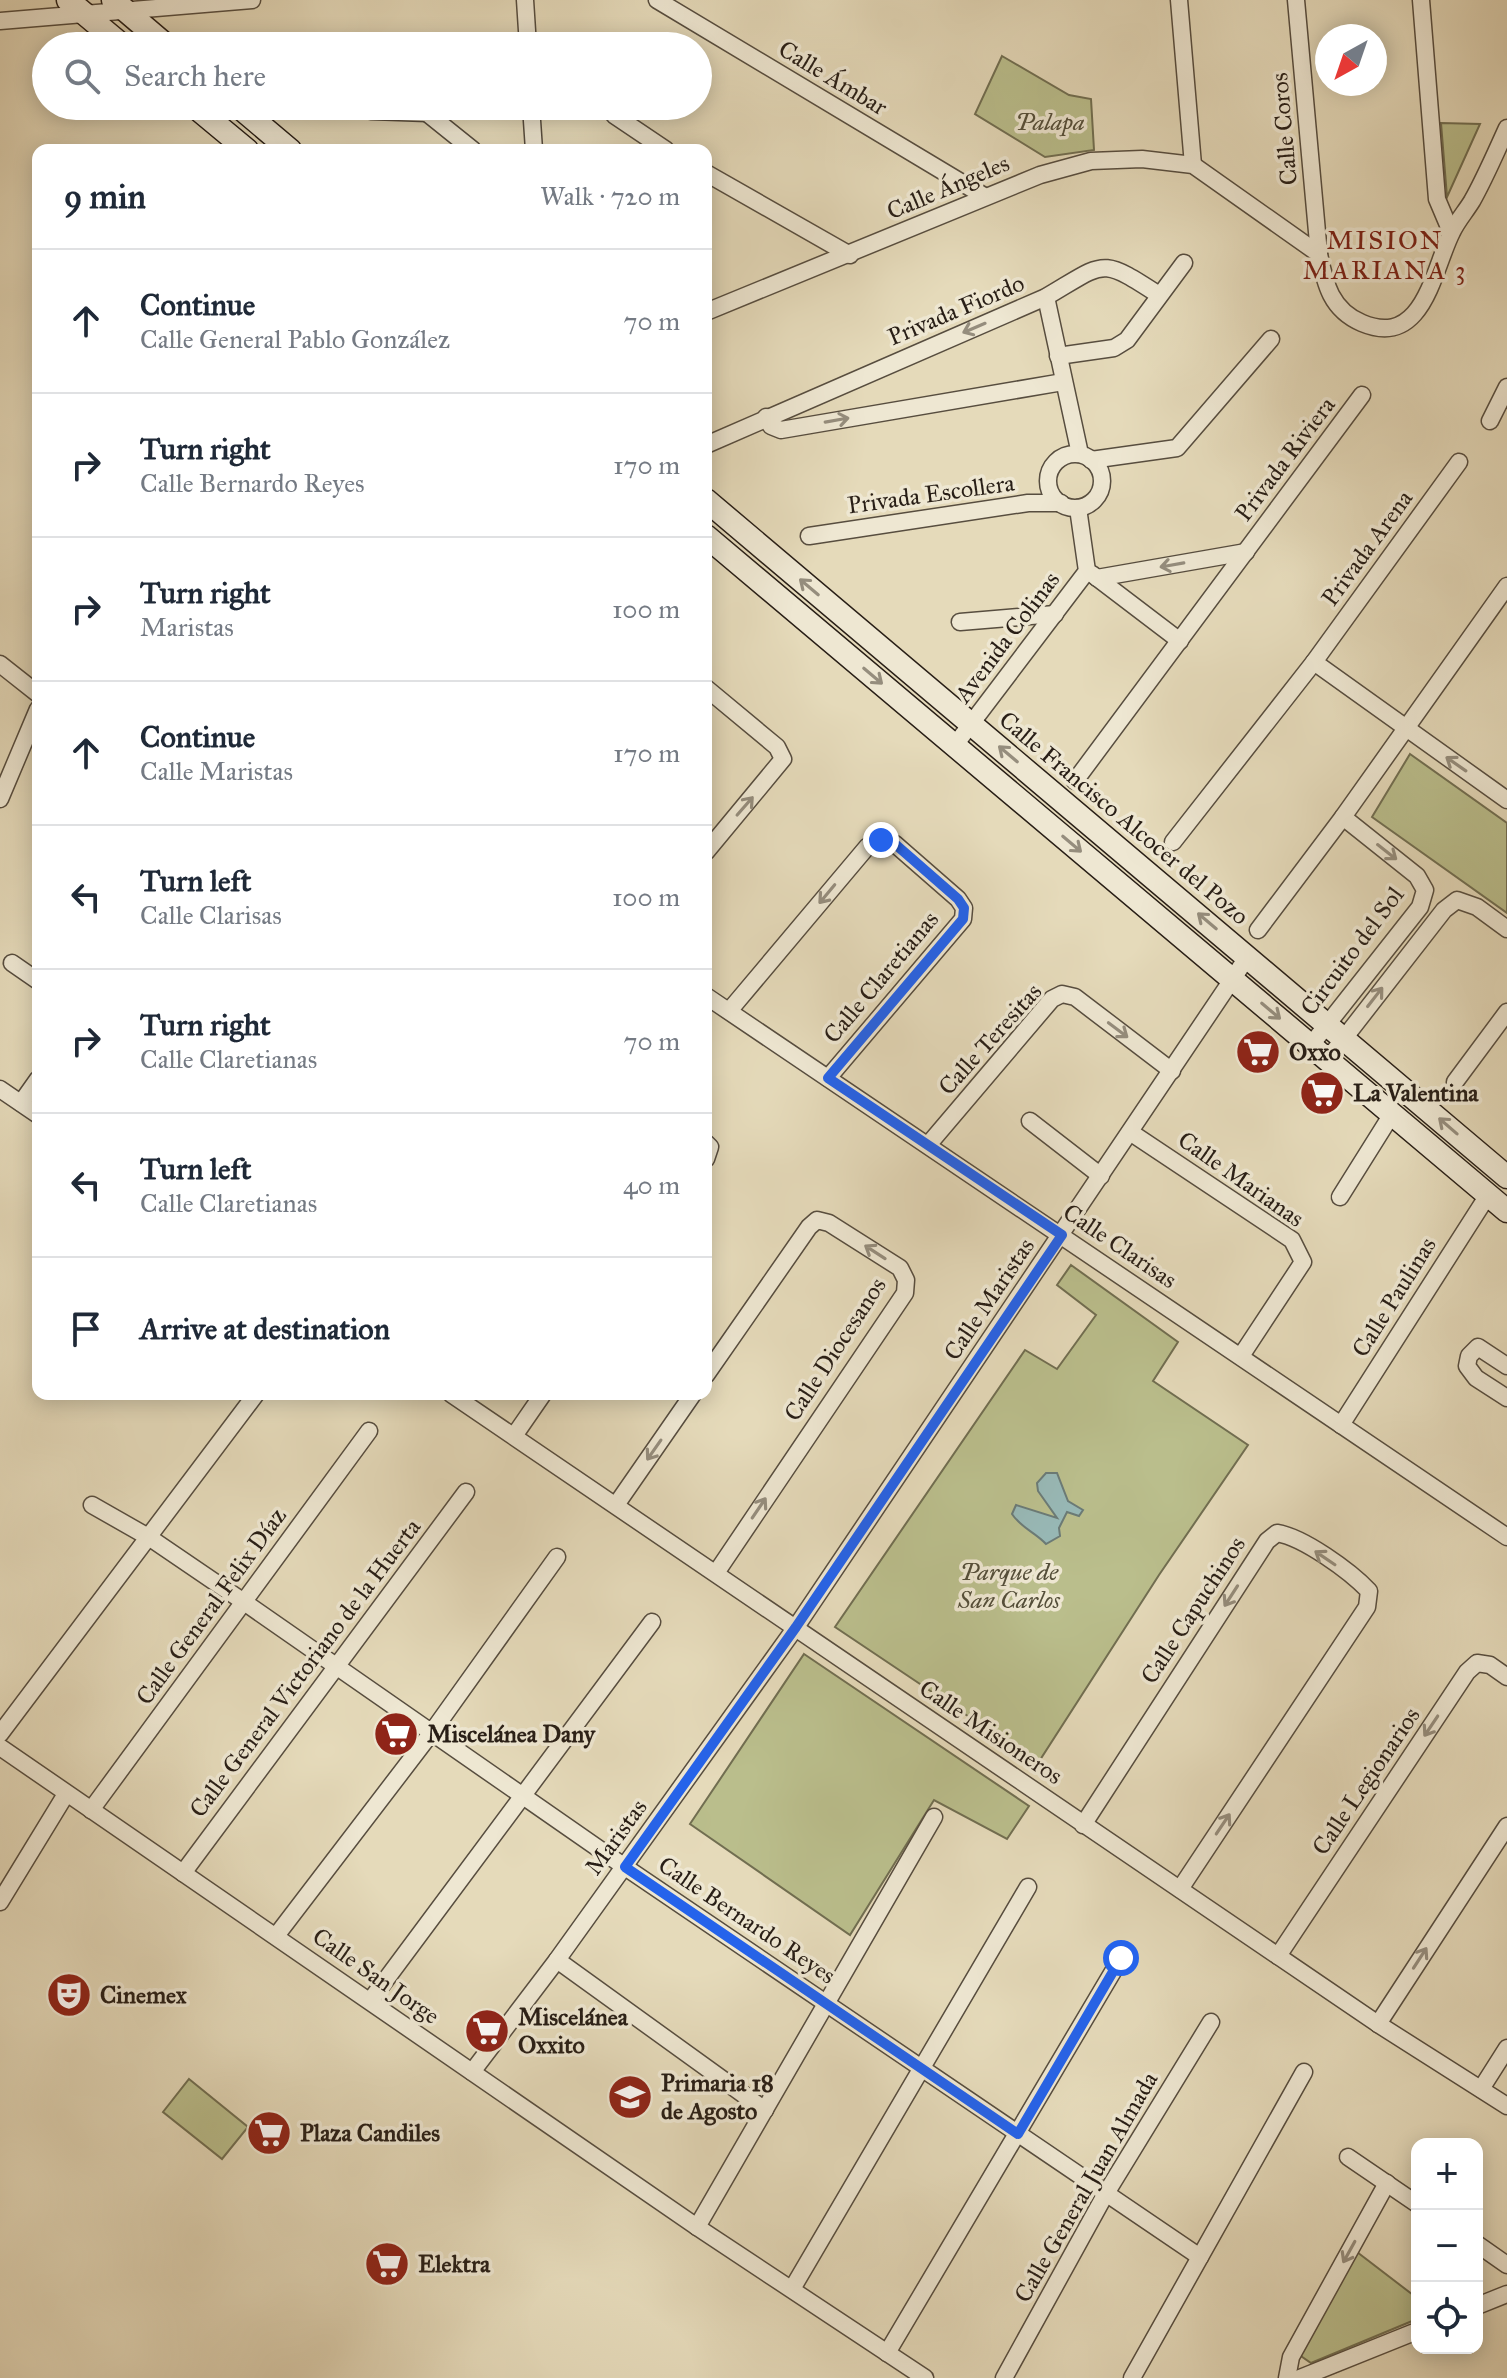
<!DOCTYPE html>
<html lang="en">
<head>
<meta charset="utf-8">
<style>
  body { margin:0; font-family:"IM FELL Great Primer",serif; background:#f6f6f7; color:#1f2937 }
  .controls { position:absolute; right:24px; bottom:24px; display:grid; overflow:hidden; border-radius:16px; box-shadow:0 4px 20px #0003 }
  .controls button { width:72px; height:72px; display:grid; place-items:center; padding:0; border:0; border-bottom:2px solid #e0e1e3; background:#fff; color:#1f2937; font:40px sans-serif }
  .compass { position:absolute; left:1315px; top:24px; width:72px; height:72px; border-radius:50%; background:#fff; box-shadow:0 4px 20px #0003; rotate:220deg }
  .stop { position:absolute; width:24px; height:24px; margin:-18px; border:6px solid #2563eb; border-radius:50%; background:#fff }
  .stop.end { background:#2563eb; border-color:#fff; box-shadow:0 2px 8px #0008 }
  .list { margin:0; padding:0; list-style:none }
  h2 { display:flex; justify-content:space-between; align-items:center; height:104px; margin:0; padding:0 32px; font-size:34px }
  h2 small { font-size:26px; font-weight:400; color:#747a83 }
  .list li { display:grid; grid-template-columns:52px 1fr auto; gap:24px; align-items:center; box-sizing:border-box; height:144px; padding:0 32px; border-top:2px solid #e0e1e3 }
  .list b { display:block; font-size:30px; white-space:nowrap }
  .list p { margin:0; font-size:26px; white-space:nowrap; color:#747a83 }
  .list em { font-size:26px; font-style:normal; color:#747a83 }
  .icon { flex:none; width:44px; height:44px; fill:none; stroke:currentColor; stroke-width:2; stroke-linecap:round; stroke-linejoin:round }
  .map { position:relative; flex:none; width:1507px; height:2378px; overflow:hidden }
  .search { position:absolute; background:#fff; box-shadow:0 4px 20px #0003; left:32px; top:32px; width:680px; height:88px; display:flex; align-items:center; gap:20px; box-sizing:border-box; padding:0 28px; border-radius:44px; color:#747a83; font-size:30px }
  .panel { position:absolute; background:#fff; box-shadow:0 4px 20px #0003; left:32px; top:144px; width:680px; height:1256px; border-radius:16px }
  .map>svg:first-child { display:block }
  .green { fill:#babe8c; stroke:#716e51; stroke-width:2 }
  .water { fill:#98b9b7; stroke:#6b7b77; stroke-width:2 }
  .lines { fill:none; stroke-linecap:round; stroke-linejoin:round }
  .street-casing { stroke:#574d3f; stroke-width:19 }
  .secondary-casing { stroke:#281e16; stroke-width:25 }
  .street { stroke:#eee7d2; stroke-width:16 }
  .secondary { stroke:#eee7d2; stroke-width:22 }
  .oneway { stroke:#958d7d }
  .route { stroke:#2563eb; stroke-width:10 }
  .labels { text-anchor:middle; stroke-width:7; stroke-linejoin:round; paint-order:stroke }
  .street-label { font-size:24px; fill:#281e16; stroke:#eee7d2 }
  .park-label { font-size:24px; font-style:italic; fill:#544e39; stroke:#eee7d2 }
  .poi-label { font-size:24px; font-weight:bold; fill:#281e16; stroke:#eee7d2; text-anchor:start }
  .neighbourhood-label { font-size:26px; letter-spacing:2px; fill:#7a1f14; stroke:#eee7d2 }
</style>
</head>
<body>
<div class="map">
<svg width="1507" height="2378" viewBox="0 0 1507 2378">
  <rect width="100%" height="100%" fill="#e5daba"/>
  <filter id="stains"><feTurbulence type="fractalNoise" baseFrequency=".0025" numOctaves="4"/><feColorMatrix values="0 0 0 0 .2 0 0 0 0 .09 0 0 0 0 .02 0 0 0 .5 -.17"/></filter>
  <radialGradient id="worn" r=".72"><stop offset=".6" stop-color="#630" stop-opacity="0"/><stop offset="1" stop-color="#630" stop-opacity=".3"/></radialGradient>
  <!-- green -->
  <g class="green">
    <polygon points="1002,56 1069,95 1091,99 1094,150 1045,157 975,114"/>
    <polygon points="1441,123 1480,124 1447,197"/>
    <polygon points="1410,754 1507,823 1507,913 1372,817"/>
    <polygon points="1071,1265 1178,1342 1153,1381 1248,1445 1159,1575 1038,1763 835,1627 1025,1350 1057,1369 1096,1315 1057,1285"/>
    <polygon points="804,1654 1029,1806 1007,1839 934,1800 850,1935 690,1824"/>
    <polygon points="189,2079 248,2127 222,2159 163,2112"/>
    <polygon points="1357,2252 1417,2298 1417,2319 1311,2363 1298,2354"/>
  </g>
  <!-- water -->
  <path class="water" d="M1046,1473H1057L1068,1501L1083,1510L1079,1516L1067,1512L1059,1528L1060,1536L1046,1544C1035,1532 1021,1528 1012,1514L1016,1505L1057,1518L1038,1491L1037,1483Z"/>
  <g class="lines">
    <!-- street casing -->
    <g class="street-casing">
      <g id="street">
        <polyline points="525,0 528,46"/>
        <polyline points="657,0 984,196"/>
        <polyline points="1179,0 1193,165"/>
        <polyline points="1296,0 1319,254"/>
        <polyline points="1421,0 1437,199 1451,232"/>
        <polyline points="0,21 252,0"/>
        <polyline points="364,106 371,111 427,113 477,106"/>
        <polyline points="531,106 534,150"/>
        <polyline points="427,113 473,150"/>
        <polyline points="614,115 666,150"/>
        <polyline points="706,173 850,255"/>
        <polyline points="1046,297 1080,454"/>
        <path d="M706,312L1040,175L1091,161L1142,159L1193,165L1319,254C1325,284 1331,310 1362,323C1424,349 1433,269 1452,232C1457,221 1466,211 1472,201C1485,178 1496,152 1507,128"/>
        <polyline points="1058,356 1114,348 1127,340 1184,263"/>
        <polyline points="766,417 771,426 781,430 1063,382"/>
        <polyline points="1490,421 1507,387"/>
        <path d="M706,445L1046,297C1106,262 1099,256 1159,295"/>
        <circle cx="1075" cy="481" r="27"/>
        <polyline points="1091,460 1177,448 1271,339"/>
        <polyline points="809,536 1028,503 1061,503"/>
        <polyline points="1092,574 1180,641"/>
        <polyline points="1097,578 1246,552"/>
        <polyline points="960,622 1055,614"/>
        <polyline points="1314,662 1507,800"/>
        <polyline points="0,664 38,694"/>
        <polyline points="706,688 777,747 783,759 706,852"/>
        <polyline points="955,745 1087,571 1078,508"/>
        <polyline points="1075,781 1362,395"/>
        <polyline points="0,799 38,709"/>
        <polyline points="1173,842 1314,662 1459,462"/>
        <polyline points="1258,930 1343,817 1507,586"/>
        <polyline points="12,963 38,981"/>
        <polyline points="706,996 1507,1537"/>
        <polyline points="729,1011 867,847 881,840 895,844 958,899 964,908 963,919 828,1078"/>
        <polyline points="1311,1045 1420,907 1425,890 1417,876 1343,817"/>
        <polyline points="1328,1059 1444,910 1457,900 1477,907 1507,929"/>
        <polyline points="1455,1082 1507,1012"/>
        <polyline points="0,1089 38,1115"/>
        <polyline points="21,1103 38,1079"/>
        <polyline points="1030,1121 1101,1176"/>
        <polyline points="1130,1132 1292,1240 1303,1262 1241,1356"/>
        <polyline points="706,1143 710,1147 706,1159"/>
        <polyline points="928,1145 1052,999 1062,994 1075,997 1172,1071"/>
        <polyline points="1340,1197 1392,1114"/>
        <polyline points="1507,1366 1478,1347 1469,1356 1467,1366 1476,1378 1507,1398"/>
        <polyline points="706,1375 809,1227 817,1220 829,1223 900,1268 906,1280 905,1293 716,1573"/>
        <polyline points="451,1394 1378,2024 1507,2106"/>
        <polyline points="1341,1425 1488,1195"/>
        <polyline points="514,1436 543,1394"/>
        <polyline points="92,1505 150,1538 244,1602 625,1867 1200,2257"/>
        <polyline points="616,1505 693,1394"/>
        <polyline points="0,1734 256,1394"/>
        <polyline points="0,1747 697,2227 925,2378"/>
        <polyline points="91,1810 369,1431"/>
        <path d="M1083,1825L1267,1541L1277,1533C1303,1537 1350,1571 1369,1591L1367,1607L1180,1889"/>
        <polyline points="183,1873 466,1492"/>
        <polyline points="0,1902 66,1794"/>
        <polyline points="276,1936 432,1732 557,1557"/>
        <polyline points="1278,1956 1467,1672 1477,1663 1490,1665 1507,1677"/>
        <polyline points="557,1960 765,2110"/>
        <polyline points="370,2001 652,1622"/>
        <polyline points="1378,2024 1507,1826"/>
        <polyline points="472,2072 557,1960 796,1627 1248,956"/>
        <polyline points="1481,2089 1507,2048"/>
        <polyline points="1348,2157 1417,2204"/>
        <polyline points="697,2227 934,1817"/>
        <polyline points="1477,2244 1507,2265"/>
        <polyline points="792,2289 1028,1887"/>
        <polyline points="1477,2306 1507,2294"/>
        <polyline points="887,2353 1121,1958"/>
        <polyline points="1004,2378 1105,2195 1211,2022"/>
        <polyline points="1132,2378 1304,2072"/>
        <polyline points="1287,2378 1291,2357 1387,2183"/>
        <polyline points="1300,2378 1417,2331"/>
      </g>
    </g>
    <!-- secondary casing -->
    <g class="secondary-casing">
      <g id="secondary">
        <polyline points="68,0 123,46"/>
        <polyline points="113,0 167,46"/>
        <polyline points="194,106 247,150"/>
        <polyline points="238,106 290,150"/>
        <polyline points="706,500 1507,1177"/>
        <polyline points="706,536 1507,1211"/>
      </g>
    </g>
    <!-- street -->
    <use href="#street" class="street"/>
    <!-- secondary -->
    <use href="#secondary" class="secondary"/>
  </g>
  <!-- one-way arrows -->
  <defs><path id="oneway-shaft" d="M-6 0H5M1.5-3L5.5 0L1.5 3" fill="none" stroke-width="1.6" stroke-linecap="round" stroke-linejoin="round" transform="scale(2)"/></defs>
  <g class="oneway">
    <use href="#oneway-shaft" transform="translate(974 328) rotate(157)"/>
    <use href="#oneway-shaft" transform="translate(837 420) rotate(-10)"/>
    <use href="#oneway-shaft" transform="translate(1172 565) rotate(170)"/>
    <use href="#oneway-shaft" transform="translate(809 587) rotate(-140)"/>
    <use href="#oneway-shaft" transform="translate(873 676) rotate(40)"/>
    <use href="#oneway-shaft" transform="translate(1008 754) rotate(-140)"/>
    <use href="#oneway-shaft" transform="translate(1456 764) rotate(-145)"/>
    <use href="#oneway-shaft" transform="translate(745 806) rotate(-49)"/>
    <use href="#oneway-shaft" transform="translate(1072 844) rotate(40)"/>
    <use href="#oneway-shaft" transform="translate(1387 852) rotate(38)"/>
    <use href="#oneway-shaft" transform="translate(827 894) rotate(130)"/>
    <use href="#oneway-shaft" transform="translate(1207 921) rotate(-140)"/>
    <use href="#oneway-shaft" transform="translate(1375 997) rotate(-52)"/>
    <use href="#oneway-shaft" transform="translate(1271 1011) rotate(40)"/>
    <use href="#oneway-shaft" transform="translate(1118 1030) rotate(37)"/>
    <use href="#oneway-shaft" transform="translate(1448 1126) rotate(-139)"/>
    <use href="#oneway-shaft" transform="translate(875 1252) rotate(-147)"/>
    <use href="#oneway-shaft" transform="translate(654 1450) rotate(125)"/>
    <use href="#oneway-shaft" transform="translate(759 1508) rotate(-56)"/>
    <use href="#oneway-shaft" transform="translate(1325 1558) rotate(-146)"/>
    <use href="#oneway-shaft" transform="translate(1231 1596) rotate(123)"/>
    <use href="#oneway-shaft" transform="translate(1431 1726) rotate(124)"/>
    <use href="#oneway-shaft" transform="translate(1223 1824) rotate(-56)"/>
    <use href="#oneway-shaft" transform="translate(1420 1958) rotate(-57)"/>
    <use href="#oneway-shaft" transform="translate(1349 2252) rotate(119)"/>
  </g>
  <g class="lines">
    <!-- route -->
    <polyline class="route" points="881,840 895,844 958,899 964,908 963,919 828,1078 1062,1235 796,1627 625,1867 1018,2134 1121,1958"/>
  </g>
  <!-- icons -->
  <defs>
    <g id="supermarket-disc" transform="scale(2.3)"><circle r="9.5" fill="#8f2418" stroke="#eee7d2"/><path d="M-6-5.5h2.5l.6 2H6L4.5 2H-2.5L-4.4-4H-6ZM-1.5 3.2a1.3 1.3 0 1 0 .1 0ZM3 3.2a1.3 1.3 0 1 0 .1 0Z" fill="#fff"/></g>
    <g id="theatre-disc" transform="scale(2.3)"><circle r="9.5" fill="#8f2418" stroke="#eee7d2"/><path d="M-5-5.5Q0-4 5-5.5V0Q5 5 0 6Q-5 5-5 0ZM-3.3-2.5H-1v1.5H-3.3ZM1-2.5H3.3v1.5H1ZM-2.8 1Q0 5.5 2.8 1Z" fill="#fff"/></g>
    <g id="school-disc" transform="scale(2.3)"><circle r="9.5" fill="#8f2418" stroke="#eee7d2"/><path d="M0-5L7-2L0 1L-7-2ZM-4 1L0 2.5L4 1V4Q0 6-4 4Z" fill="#fff"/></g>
  </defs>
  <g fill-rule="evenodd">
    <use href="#supermarket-disc" x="1258" y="1052"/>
    <use href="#supermarket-disc" x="1322" y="1093"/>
    <use href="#supermarket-disc" x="396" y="1734"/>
    <use href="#theatre-disc" x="69" y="1995"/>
    <use href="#supermarket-disc" x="487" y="2031"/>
    <use href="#school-disc" x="630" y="2097"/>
    <use href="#supermarket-disc" x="269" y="2133"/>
    <use href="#supermarket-disc" x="387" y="2264"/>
  </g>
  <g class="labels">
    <!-- street labels -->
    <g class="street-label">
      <text transform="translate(833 78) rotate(31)" y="8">Calle Ámbar</text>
      <text transform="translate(1284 129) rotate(-95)" y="8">Calle Coros</text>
      <text transform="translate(948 187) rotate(-23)" y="8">Calle Ángeles</text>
      <text transform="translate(956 310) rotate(-23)" y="8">Privada Fiordo</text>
      <text transform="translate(1285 459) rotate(-53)" y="8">Privada Riviera</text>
      <text transform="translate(931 494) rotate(-8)" y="8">Privada Escollera</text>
      <text transform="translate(1367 548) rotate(-54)" y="8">Privada Arena</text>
      <text transform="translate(1007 637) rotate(-53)" y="8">Avenida Colinas</text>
      <text transform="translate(1124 818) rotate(40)" y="8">Calle Francisco Alcocer del Pozo</text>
      <text transform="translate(1352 951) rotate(-53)" y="8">Circuito del Sol</text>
      <text transform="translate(881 977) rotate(-50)" y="8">Calle Claretianas</text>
      <text transform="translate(990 1039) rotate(-48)" y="8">Calle Teresitas</text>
      <text transform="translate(1241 1179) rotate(35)" y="8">Calle Marianas</text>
      <text transform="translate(1120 1246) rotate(34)" y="8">Calle Clarisas</text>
      <text transform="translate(1394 1297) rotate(-58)" y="8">Calle Paulinas</text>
      <text transform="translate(989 1299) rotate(-56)" y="8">Calle Maristas</text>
      <text transform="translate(835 1349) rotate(-57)" y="8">Calle Diocesanos</text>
      <text transform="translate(211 1606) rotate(-54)" y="8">Calle General Felix Díaz</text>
      <text transform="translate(1193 1610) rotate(-57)" y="8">Calle Capuchinos</text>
      <text transform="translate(305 1668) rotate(-53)" y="8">Calle General Victoriano de la Huerta</text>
      <text transform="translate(991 1732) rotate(34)" y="8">Calle Misioneros</text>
      <text transform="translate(1366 1781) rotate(-56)" y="8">Calle Legionarios</text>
      <text transform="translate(616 1837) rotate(-54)" y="8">Maristas</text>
      <text transform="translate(747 1920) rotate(34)" y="8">Calle Bernardo Reyes</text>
      <text transform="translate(376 1976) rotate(35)" y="8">Calle San Jorge</text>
      <text transform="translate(1086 2187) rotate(-60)" y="8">Calle General Juan Almada</text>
    </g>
    <!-- park labels -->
    <g class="park-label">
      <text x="1050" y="130">Palapa</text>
      <text x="1009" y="1580">Parque de<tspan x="1009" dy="28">San Carlos</tspan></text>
    </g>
    <!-- poi labels -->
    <g class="poi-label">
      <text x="1289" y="1060">Oxxo</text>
      <text x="1353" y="1101">La Valentina</text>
      <text x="427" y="1742">Miscelánea Dany</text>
      <text x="100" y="2003">Cinemex</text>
      <text x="518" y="2025">Miscelánea<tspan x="518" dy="28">Oxxito</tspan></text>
      <text x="661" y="2091">Primaria 18<tspan x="661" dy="28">de Agosto</tspan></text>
      <text x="300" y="2141">Plaza Candiles</text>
      <text x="418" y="2272">Elektra</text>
    </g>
    <!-- neighbourhood labels -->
    <g class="neighbourhood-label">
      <text x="1385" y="249">MISION<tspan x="1385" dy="30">MARIANA 3</tspan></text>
    </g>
  </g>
  <rect width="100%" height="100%" filter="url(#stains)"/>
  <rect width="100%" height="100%" fill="url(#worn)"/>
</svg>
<div class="controls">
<button>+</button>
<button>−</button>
<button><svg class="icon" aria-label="locate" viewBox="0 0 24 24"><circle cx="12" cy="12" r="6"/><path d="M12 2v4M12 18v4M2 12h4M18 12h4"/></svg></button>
</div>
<svg class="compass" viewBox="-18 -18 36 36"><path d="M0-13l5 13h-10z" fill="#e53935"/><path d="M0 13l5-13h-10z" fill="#747a83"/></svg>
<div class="stop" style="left:1121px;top:1958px"></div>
<div class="stop end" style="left:881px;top:840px"></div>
<div class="search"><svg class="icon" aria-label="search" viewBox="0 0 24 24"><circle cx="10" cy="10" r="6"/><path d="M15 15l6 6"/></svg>Search here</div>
<section class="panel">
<h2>9 min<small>Walk · 720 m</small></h2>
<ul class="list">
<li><svg class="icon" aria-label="ahead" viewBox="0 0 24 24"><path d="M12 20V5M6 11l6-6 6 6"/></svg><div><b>Continue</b><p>Calle General Pablo González</p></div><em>70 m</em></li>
<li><svg class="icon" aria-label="right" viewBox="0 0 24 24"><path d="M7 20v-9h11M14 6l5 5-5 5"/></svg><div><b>Turn right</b><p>Calle Bernardo Reyes</p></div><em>170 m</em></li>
<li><svg class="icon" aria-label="right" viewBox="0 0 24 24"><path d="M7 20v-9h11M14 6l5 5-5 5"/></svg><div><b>Turn right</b><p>Maristas</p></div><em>100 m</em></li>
<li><svg class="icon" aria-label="ahead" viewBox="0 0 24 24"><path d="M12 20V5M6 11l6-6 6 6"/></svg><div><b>Continue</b><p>Calle Maristas</p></div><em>170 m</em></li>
<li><svg class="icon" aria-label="left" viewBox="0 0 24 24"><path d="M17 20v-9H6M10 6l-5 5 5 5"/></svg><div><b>Turn left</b><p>Calle Clarisas</p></div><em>100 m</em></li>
<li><svg class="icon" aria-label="right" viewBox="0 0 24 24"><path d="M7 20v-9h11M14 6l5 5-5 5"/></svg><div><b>Turn right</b><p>Calle Claretianas</p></div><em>70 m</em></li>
<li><svg class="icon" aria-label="left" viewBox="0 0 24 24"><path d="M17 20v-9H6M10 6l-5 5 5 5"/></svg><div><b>Turn left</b><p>Calle Claretianas</p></div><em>40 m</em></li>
<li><svg class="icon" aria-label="arrive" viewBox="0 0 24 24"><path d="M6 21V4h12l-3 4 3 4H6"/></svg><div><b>Arrive at destination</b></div></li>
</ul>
</section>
</div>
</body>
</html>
